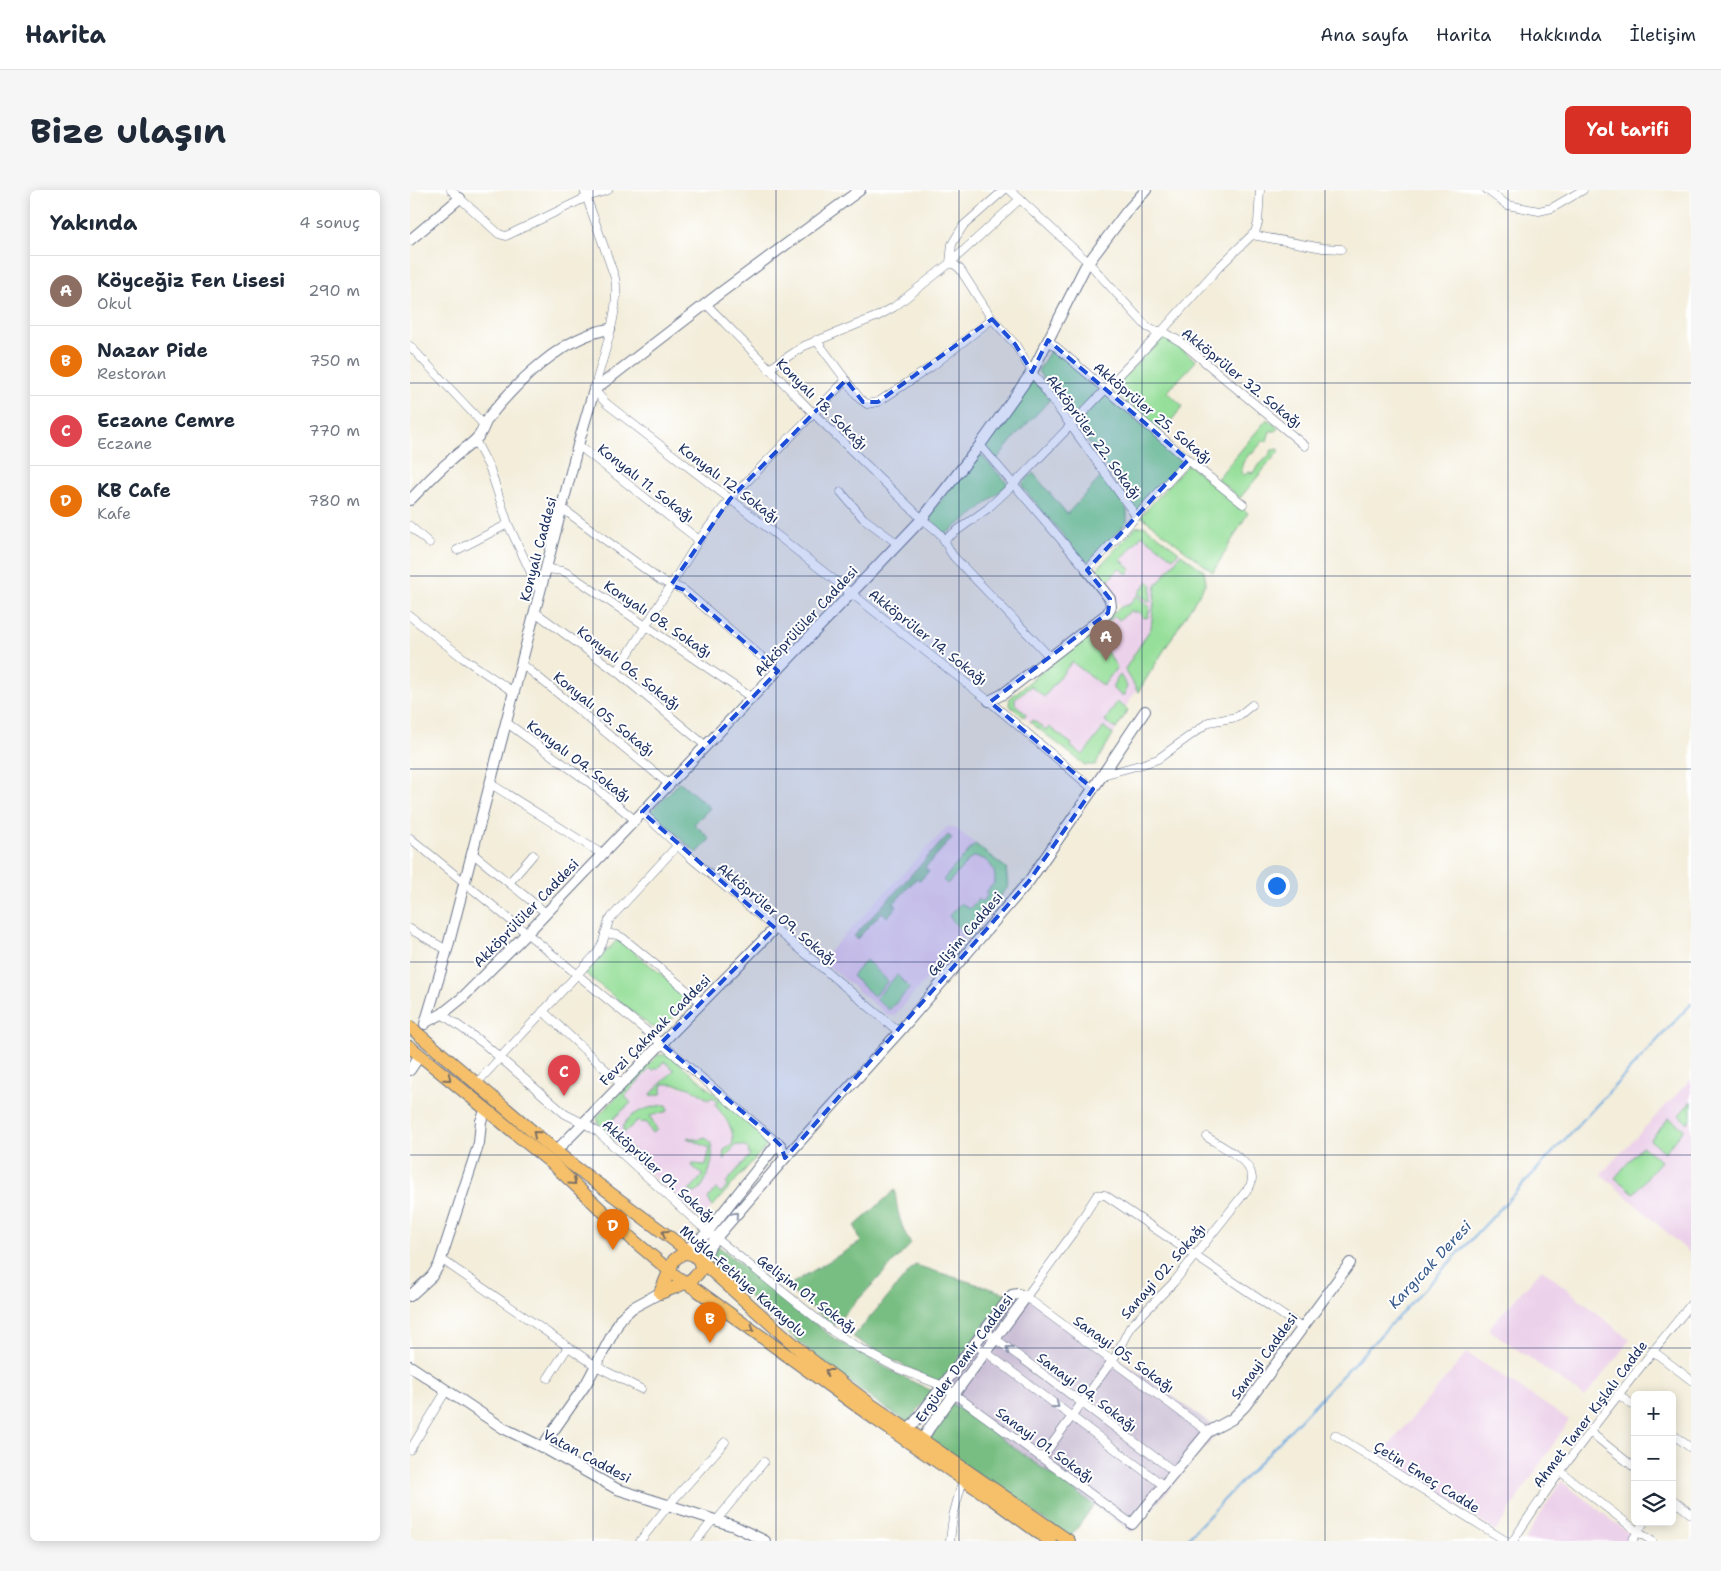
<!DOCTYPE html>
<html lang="tr">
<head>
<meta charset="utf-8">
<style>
  body { margin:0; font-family:"Shantell Sans",sans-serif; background:#f6f6f7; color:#1f2937 }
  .controls { position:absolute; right:15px; bottom:15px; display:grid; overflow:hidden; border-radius:8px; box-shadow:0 2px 12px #0003 }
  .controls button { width:45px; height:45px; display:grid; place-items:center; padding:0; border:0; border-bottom:1px solid #e0e1e3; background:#fff; color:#1f2937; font:25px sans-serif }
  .you { position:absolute; left:866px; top:695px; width:18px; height:18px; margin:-12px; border:4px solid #fff; border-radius:50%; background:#1a73e8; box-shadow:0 0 0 8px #1a73e833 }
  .badge { display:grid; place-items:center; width:32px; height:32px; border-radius:50%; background:#d93025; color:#fff; font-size:16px; font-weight:700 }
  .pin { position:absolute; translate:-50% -41px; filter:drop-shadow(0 1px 2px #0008) }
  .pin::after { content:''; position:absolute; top:26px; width:18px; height:15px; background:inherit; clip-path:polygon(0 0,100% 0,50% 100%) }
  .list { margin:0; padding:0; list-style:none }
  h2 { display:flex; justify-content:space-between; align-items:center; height:65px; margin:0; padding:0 20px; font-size:21px }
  h2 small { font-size:16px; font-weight:400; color:#747a83 }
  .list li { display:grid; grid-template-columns:32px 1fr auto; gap:15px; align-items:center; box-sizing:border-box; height:70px; padding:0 20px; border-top:1px solid #e0e1e3 }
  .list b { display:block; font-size:19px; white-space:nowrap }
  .list p { margin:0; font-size:16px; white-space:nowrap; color:#747a83 }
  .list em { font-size:16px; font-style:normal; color:#747a83 }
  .icon { flex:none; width:28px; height:28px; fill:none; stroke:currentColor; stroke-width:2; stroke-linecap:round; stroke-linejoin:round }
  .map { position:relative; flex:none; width:1281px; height:1351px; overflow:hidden; border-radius:8px }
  header { display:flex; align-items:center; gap:30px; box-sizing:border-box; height:70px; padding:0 25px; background:#fff; border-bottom:1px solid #e0e1e3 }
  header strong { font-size:24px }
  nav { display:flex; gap:28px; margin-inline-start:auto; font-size:18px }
  .intro { display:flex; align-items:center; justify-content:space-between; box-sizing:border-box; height:120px; padding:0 30px }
  h1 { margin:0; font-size:35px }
  .button { padding:12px 22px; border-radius:8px; background:#d93025; color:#fff; font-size:18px; font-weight:700 }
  main { display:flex; gap:30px; padding:0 30px }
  aside { flex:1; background:#fff; border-radius:8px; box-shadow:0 2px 12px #0003 }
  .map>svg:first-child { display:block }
  .built { fill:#ecd1ea }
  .industrial { fill:#cbbfd5 }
  .green { fill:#96df9a; stroke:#58877c }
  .forest { fill:#78be82; stroke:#4a7670 }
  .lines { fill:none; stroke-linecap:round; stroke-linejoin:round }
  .stream { stroke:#71ace1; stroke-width:2 }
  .minor-casing { stroke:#677289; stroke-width:9 }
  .tertiary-casing { stroke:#677289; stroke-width:12 }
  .trunk-casing { stroke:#677289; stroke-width:14 }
  .minor { stroke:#fff; stroke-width:8 }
  .tertiary { stroke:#fff; stroke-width:10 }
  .trunk { stroke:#f6c06b; stroke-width:12 }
  .oneway { stroke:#7e7064 }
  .oneway2 { stroke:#8d97ae }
  .marked { fill:#1d4ed8; fill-opacity:0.2; stroke:#1d4ed8; stroke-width:4; stroke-dasharray:10 6; stroke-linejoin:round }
  .grid { fill:none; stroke:#1b2f5e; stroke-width:1; stroke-opacity:0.55 }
  .labels { text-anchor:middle; stroke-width:4; stroke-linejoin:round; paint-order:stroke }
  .street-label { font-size:14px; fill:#1b2f5e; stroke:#fff }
  .water-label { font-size:15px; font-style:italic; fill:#395b8c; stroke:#fff }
</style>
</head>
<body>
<header>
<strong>Harita</strong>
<nav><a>Ana sayfa</a><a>Harita</a><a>Hakkında</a><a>İletişim</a></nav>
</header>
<div class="intro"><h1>Bize ulaşın</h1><a class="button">Yol tarifi</a></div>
<main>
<aside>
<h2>Yakında<small>4 sonuç</small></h2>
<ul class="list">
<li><span class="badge" style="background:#8d6e63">A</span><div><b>Köyceğiz Fen Lisesi</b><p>Okul</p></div><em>290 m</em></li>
<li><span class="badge" style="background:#e8710a">B</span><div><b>Nazar Pide</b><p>Restoran</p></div><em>750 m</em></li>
<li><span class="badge" style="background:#e0444e">C</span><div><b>Eczane Cemre</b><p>Eczane</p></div><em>770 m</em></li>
<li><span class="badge" style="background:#e8710a">D</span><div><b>KB Cafe</b><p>Kafe</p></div><em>780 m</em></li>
</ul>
</aside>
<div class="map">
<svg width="1281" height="1351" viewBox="0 0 1281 1351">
  <rect width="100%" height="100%" fill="#fff"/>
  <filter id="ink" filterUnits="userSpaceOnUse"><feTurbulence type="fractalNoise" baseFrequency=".02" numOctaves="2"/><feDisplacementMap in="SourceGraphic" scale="10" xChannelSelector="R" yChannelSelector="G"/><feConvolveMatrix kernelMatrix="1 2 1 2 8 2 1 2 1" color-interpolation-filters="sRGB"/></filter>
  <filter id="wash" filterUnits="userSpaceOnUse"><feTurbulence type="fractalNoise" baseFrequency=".0096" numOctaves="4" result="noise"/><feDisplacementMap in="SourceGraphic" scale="20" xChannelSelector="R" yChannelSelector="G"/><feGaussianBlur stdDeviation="1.12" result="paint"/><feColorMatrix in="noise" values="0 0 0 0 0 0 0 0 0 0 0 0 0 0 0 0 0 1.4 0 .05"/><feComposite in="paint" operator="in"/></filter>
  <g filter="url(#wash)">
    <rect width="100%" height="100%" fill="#f3edda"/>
    <!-- built -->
    <g class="built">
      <polygon points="735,336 794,381 796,393 728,502 726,501 722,507 715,518 718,520 685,575 675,575 599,515 600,508 711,417 686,386 687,379 726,337"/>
      <polygon points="537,637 544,637 596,678 598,697 484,826 477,825 415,773 415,766"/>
      <polygon points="254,871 264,880 240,906 252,894 258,894 283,899 298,909 302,906 307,912 305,915 318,934 324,950 322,955 314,960 313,969 326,955 335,956 339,959 338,962 341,965 316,993 319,995 311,1003 298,1008 302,1017 292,1028 288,1028 235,979 238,975 204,943 200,937 205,927 221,913 214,906 240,878 245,878"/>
      <polygon points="1281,889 1281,1064 1191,984"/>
      <polygon points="1132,1079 1220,1150 1175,1207 1078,1139"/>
      <polygon points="1057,1163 1159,1230 1086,1341 971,1265"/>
      <polygon points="1151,1291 1221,1345 1217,1351 1114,1351"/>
    </g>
    <!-- industrial -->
    <polygon class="industrial" points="614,1102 810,1240 722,1342 541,1213 525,1200 598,1104"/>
    <!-- green -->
    <g class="green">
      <polygon points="751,148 760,148 786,171 757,202 773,216 752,242 702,200"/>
      <polygon points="643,156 689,199 661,228 628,181"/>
      <polygon points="623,189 640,210 608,243 586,270 574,255"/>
      <polygon points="696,204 774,270 727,321 666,234"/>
      <path d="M857,229L868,238L866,241H860L857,251H853L842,264L840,263L832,274L833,276L831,283L834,285L839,282L843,283C847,274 858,270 862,260L869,259V261L830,308L807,289Z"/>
      <polygon points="567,265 571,265 598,294 565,323 535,344 518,327"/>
      <polygon points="778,274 838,323 803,382 731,326"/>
      <polygon points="623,283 657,324 693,285 717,320 717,332 680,371 674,370 613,298 613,293"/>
      <polygon points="735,336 769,362 763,368 732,345 711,370 721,379 717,384 709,378 694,396 686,386 687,379 726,337"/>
      <polygon points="771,364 794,381 796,393 728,502 715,479 741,438 746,396"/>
      <polygon points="738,391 742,395 740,412 728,404"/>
      <polygon points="727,406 740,417 738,427 734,428 727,421 724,423 722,420 709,430 705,426 687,441 684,439 711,417 720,414 725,407"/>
      <polygon points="680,442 691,453 707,477 693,496 662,472 634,507 621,496 605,509 605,514 616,524 614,527 599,515 600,508"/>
      <polygon points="710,485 717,496 714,505 711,505 703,499 703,495"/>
      <polygon points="707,512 718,520 706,539 695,531"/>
      <polygon points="623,530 636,540 639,537 662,554 661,557 673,565 694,537 703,544 685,575 675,575 620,532"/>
      <polygon points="270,592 300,618 284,634 300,649 287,663 240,622"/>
      <path d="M565,654L596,678L598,697L555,746L539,726L551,713L559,719L569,709L572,712L578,705L575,703L585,692C586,677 577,666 562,667L537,694L533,690Z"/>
      <polygon points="208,749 279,807 278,813 253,838 241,837 175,783"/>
      <polygon points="456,770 478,791 464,806 442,786"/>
      <polygon points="487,785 500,798 479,820 466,808"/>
      <path d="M248,865H260L357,949L358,954L302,1017L298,1008L306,999L311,1003L318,995L316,993L340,965L338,962L339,960L335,956L326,955L313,970L314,960L322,955C327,942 313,924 305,915L307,911L302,907L298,910C285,898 270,893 253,894L251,904L239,906L264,880L254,871L247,879L245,878L243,881L240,878L215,906L221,913L205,927L200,935L204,943L239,975L235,979L189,936L187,927Z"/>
      <polygon points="1281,911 1281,928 1277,933 1269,925"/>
      <path d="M257,915L258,921L240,926L247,940L242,943L236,932L231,933L228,930L214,943L213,942C211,924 243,915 257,915Z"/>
      <polygon points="1259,928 1274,939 1255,962 1240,950"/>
      <path d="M278,947L288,950L295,947C296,949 299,950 300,952C307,965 297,996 285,1003L279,1001L293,985L282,976L283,974L296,975L300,958L277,948Z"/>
      <polygon points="1232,956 1251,971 1224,1003 1205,988"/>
    </g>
    <!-- forest -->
    <g class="forest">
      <polygon points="538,645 542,648 515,678 519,681 510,691 506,689 484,713 487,717 477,727 472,722 447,749 444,746"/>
      <path d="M485,1000C487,1022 490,1035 501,1054L424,1135L376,1097L451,1052L445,1036Z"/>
      <path d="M307,1055L422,1147L493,1187L522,1201L498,1233L468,1213L399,1161L303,1074C300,1066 303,1062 307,1055Z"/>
      <polygon points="505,1075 598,1104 530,1193 470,1164 443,1147"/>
      <polygon points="541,1213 684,1315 660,1348 519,1250"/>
    </g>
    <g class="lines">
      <!-- stream -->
      <polyline class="stream" points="775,1351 1076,1034 1281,814"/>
    </g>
  </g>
  <g filter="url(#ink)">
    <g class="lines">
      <!-- minor casing -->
      <g class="minor-casing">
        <g id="minor">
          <polyline points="41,0 89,44 96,46 177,7 198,0"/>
          <path d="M174,0L205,88C211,119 192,169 184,200L197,214L377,353L579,511L683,599"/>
          <polyline points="600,0 678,72 737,137 745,141 752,141 771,152 895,256"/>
          <polyline points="1077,0 1097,15 1129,21 1142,18 1173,0"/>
          <polyline points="842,45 913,58 931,59"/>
          <polyline points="540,73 545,75 550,79 582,129 605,154 622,182 726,326"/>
          <polyline points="540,73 542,54 553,36 594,0"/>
          <path d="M296,114L403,223L512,329C518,334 526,339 531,345C536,352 538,360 544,367L641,468"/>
          <polyline points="406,150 450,209 457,214 468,212 474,208 521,177 582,129"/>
          <polyline points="638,150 778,270 833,314"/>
          <polyline points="0,156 74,235"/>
          <polyline points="359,179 394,156 468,126 484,117 540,73 610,9"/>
          <polyline points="65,250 80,279 98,334 130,402"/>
          <polyline points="168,255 289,350"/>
          <polyline points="570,255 677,380 778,270"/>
          <polyline points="431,302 453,328 488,354"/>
          <polyline points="153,319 250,390 274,400 368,481"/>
          <polyline points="0,336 19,353"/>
          <polyline points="534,350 577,319 603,295 752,141 808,78 845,42 848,33 850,0"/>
          <polyline points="47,360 98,334"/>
          <polyline points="137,379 153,381 159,384 342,508"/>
          <polyline points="125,422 207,482 296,556"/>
          <polyline points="0,426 53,468 105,503"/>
          <polyline points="112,474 260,595"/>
          <polyline points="207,482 289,350 320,309 436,190"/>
          <polyline points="97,533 180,593 225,630"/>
          <polyline points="693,585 733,574 748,569 799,532 827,527 842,515"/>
          <polyline points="81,594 192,664"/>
          <polyline points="232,622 281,668 489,842"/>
          <polyline points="0,648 251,853 368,953"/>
          <polyline points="62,663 136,723"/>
          <polyline points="99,693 123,665"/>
          <polyline points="0,739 37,760"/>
          <polyline points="195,743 207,745 213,748 291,812"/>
          <polyline points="133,821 211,894"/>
          <polyline points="32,824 73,853 155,924 177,935 188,942 291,1036 422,1141 449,1158 487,1178 533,1196 722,1334"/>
          <polyline points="66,894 188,762 193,752 199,730 267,656"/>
          <polyline points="31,1069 186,1176 231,1199"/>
          <polyline points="575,1141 765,1282"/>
          <polyline points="565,1154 753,1295"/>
          <polyline points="1243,1161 1281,1190"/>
          <polyline points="138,1188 158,1157"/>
          <polyline points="1208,1204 1225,1217"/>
          <polyline points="798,1242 616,1107 662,1044 687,1005 695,1005 892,1138"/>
          <polyline points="1180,1242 1225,1278"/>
          <polyline points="1262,1244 1281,1258"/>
          <polyline points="925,1245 1096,1351"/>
          <polyline points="0,1260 36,1201"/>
          <path d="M632,1268L706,1165L720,1137L764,1092L840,996C851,974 812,957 797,947"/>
          <polyline points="1151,1282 1228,1342 1242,1351"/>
          <polyline points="1262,1309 1281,1324"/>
          <polyline points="306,1331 354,1272"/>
          <polyline points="230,1351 258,1316 315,1252"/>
          <polyline points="286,1351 303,1330"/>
          <polyline points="540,1351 543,1326 553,1289"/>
          <path d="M1103,1351C1156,1268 1219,1191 1281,1114"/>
          <polyline points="1222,1351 1234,1332"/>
        </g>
      </g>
      <!-- tertiary casing -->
      <g class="tertiary-casing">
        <g id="tertiary">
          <polyline points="0,50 50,8"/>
          <path d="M0,310C13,297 26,282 41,270C49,262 60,256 67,248C73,242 74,234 78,228C107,192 153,146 200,139"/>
          <polyline points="579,511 593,504 698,423 701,416 700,409 677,380"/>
          <polyline points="16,832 32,824 52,808 123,737 512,329 570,255 622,182 675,77 717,21 736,0"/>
          <polyline points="15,834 37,760 168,255 184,200 310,103 450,0"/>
          <polyline points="0,880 10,865"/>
          <polyline points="146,961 365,738"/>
          <polyline points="375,968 489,842 619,691 683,599 735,521"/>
          <polyline points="271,1064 295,1045 368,953 371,956 375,968 306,1048 300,1056 290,1080"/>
          <polyline points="0,1106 22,1086 29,1075 69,953 71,931 76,919"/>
          <polyline points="0,1176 93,1238 132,1257 207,1299 324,1336 355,1351"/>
          <polyline points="498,1241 602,1105 608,1104 616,1107 520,1237 512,1250"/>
          <polyline points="132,1257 176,1194 211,1128 222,1118 250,1103"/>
          <polyline points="722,1334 798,1242 822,1229 835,1216 940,1073"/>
        </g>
      </g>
      <!-- trunk casing -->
      <g class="trunk-casing">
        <g id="trunk">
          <polyline points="0,837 161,974 285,1066 399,1168 463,1216 659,1351"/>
          <polyline points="0,857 144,975 223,1050 267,1087 287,1100 465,1229 585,1311 640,1351"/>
          <path d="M273,1063C278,1063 283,1063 287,1068C303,1087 262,1098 250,1103L264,1070Z"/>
        </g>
      </g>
      <!-- minor -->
      <use href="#minor" class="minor"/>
      <!-- tertiary -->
      <use href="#tertiary" class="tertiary"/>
      <!-- trunk -->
      <use href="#trunk" class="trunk"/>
    </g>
    <!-- one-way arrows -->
    <defs><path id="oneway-chevron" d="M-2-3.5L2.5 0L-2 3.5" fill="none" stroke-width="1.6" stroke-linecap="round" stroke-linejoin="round" transform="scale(1.25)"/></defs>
    <g class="oneway">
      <use href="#oneway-chevron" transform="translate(38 888) rotate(39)"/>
      <use href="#oneway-chevron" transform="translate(126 944) rotate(-140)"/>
      <use href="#oneway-chevron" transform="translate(163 992) rotate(42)"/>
      <use href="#oneway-chevron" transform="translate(255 1043) rotate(-144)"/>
      <use href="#oneway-chevron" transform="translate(341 1139) rotate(36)"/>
      <use href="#oneway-chevron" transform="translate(418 1182) rotate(-143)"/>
    </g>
    <g class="oneway2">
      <use href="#oneway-chevron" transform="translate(325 1025) rotate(-49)"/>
      <use href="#oneway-chevron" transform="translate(599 1159) rotate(-143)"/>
      <use href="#oneway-chevron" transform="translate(646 1215) rotate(37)"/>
    </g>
  </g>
  <!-- marked area -->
  <path class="marked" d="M582,129L605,154L622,182L638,150L778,270L677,380L700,409L698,423L580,512L683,599L619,691L375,968L371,956L361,946L251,853L365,738L232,622L368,481L274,400L261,395L320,309L436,190L453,212H468Z"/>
  <!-- grid -->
  <path class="grid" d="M183,0V1351M366,0V1351M549,0V1351M732,0V1351M915,0V1351M1098,0V1351M0,193H1281M0,386H1281M0,579H1281M0,772H1281M0,965H1281M0,1158H1281"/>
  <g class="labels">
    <!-- street labels -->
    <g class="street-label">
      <text transform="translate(832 188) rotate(39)" y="5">Akköprüler 32. Sokağı</text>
      <text transform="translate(412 214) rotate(45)" y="5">Konyalı 18. Sokağı</text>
      <text transform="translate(743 223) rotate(40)" y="5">Akköprüler 25. Sokağı</text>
      <text transform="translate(684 247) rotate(54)" y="5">Akköprüler 22. Sokağı</text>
      <text transform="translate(236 293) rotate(38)" y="5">Konyalı 11. Sokağı</text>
      <text transform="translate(319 293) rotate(37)" y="5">Konyalı 12. Sokağı</text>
      <text transform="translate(128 359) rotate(-75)" y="5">Konyalı Caddesi</text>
      <text transform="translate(248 429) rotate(34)" y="5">Konyalı 08. Sokağı</text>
      <text transform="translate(396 431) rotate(-47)" y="5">Akköprülüler Caddesi</text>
      <text transform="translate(518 447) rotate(38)" y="5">Akköprüler 14. Sokağı</text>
      <text transform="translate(219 478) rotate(38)" y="5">Konyalı 06. Sokağı</text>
      <text transform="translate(194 524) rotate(39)" y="5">Konyalı 05. Sokağı</text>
      <text transform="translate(169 571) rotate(37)" y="5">Konyalı 04. Sokağı</text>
      <text transform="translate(116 723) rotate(-46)" y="5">Akköprülüler Caddesi</text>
      <text transform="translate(367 724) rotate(40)" y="5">Akköprüler 09. Sokağı</text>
      <text transform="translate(555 744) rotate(-49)" y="5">Gelişim Caddesi</text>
      <text transform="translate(245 840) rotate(-45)" y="5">Fevzi Çakmak Caddesi</text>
      <text transform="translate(249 981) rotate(42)" y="5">Akköprüler 01. Sokağı</text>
      <text transform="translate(753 1081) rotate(-49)" y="5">Sanayi 02. Sokağı</text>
      <text transform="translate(333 1091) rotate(41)" y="5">Muğla-Fethiye Karayolu</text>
      <text transform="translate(397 1104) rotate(37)" y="5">Gelişim 01. Sokağı</text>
      <text transform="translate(714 1164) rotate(36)" y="5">Sanayi 05. Sokağı</text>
      <text transform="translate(854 1166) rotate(-54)" y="5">Sanayi Caddesi</text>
      <text transform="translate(554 1168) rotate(-54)" y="5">Ergüder Demir Caddesi</text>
      <text transform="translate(677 1202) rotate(37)" y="5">Sanayi 04. Sokağı</text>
      <text transform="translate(1180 1224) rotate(-53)" y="5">Ahmet Taner Kışlalı Cadde</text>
      <text transform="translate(635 1255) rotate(36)" y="5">Sanayi 01. Sokağı</text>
      <text transform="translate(177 1266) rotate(28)" y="5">Vatan Caddesi</text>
      <text transform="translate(1017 1287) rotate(32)" y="5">Çetin Emeç Cadde</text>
    </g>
    <!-- water labels -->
    <g class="water-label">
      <text transform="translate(1020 1075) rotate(-47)" y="5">Kargıcak Deresi</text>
    </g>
  </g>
</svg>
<div class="controls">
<button>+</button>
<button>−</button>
<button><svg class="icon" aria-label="layers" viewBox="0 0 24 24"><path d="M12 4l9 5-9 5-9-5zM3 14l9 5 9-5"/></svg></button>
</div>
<div class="you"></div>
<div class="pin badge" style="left:696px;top:471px;background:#8d6e63">A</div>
<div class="pin badge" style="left:300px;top:1153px;background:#e8710a">B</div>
<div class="pin badge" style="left:154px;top:906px;background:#e0444e">C</div>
<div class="pin badge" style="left:203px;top:1060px;background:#e8710a">D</div>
</div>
</main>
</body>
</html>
